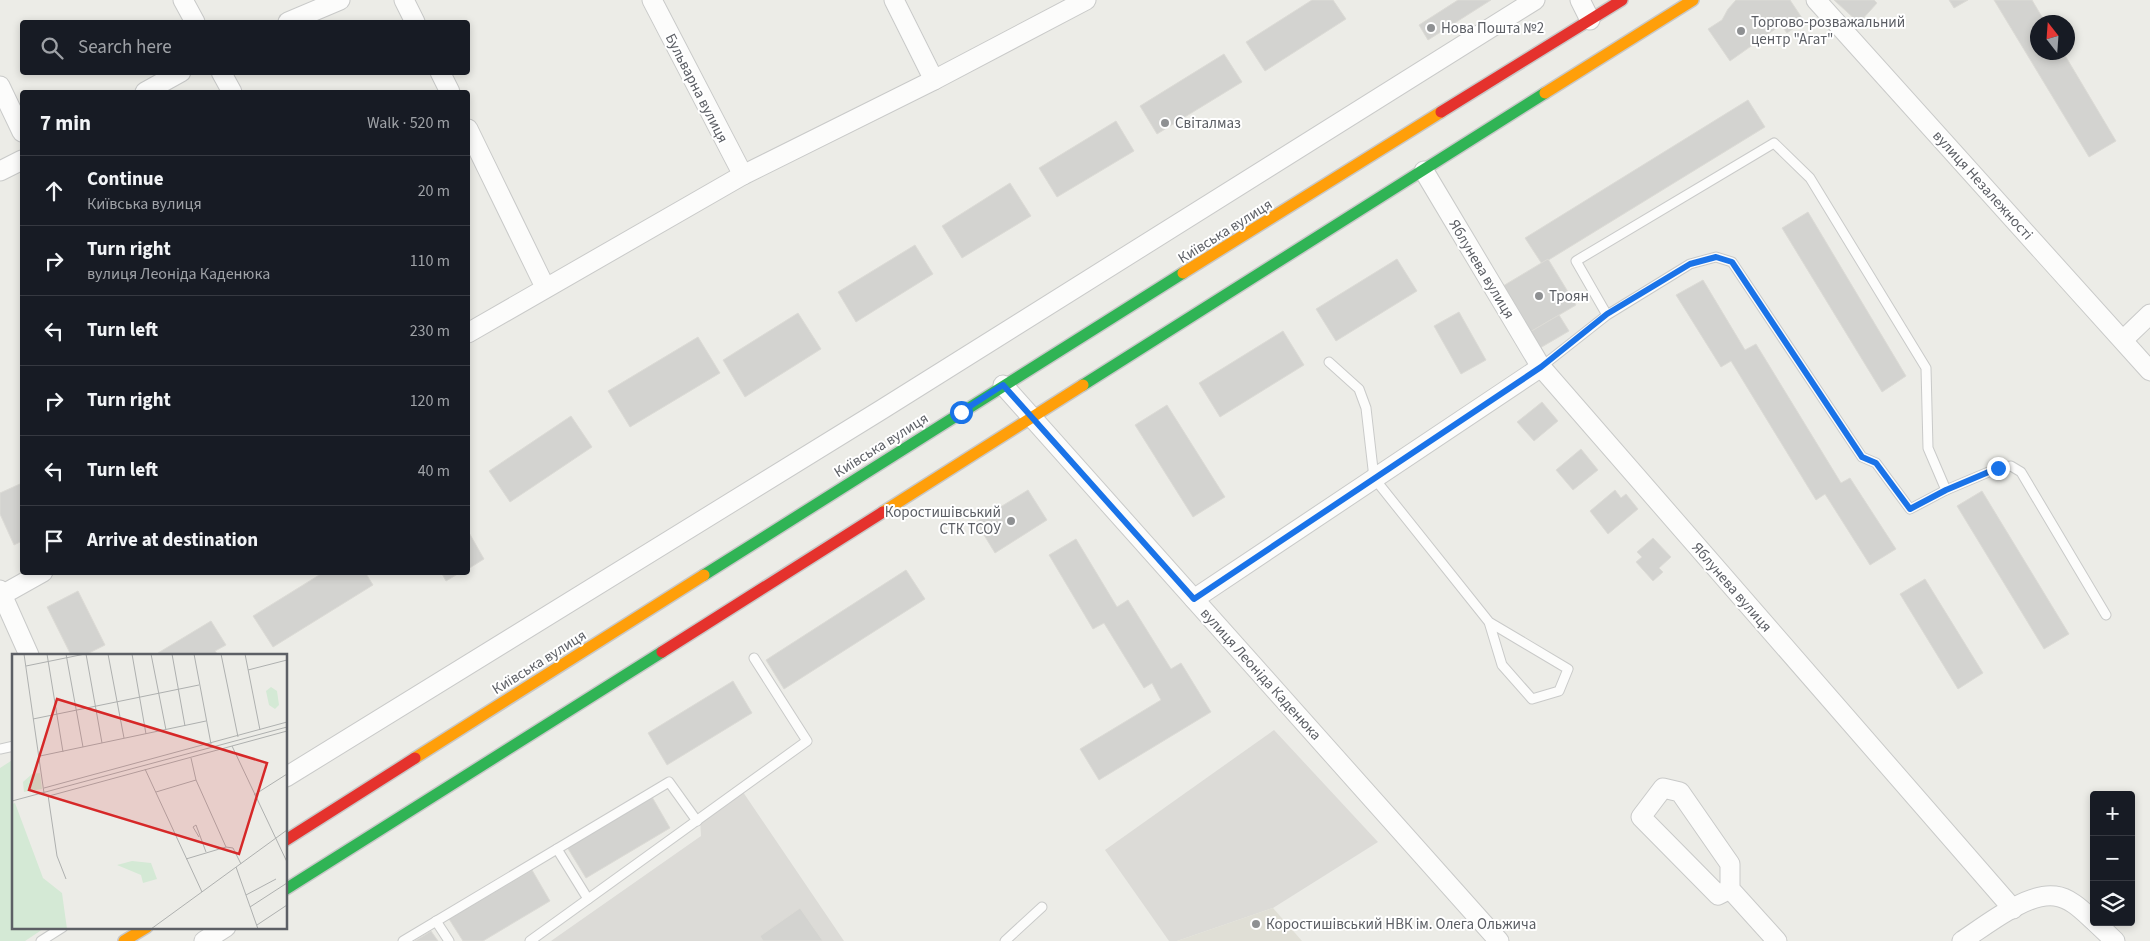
<!DOCTYPE html>
<html lang="en">
<head>
<meta charset="utf-8">
<style>
  body { margin:0; font-family:"Source Sans 3",sans-serif; background:#242831; color:#f1f3f6 }
  .controls { position:absolute; right:15px; bottom:15px; display:grid; overflow:hidden; border-radius:5px; box-shadow:0 2px 8px #0003 }
  .controls button { width:45px; height:45px; display:grid; place-items:center; padding:0; border:0; border-bottom:1px solid #363941; background:#171b24; color:#f1f3f6; font:25px sans-serif }
  .compass { position:absolute; left:2030px; top:15px; width:45px; height:45px; border-radius:50%; background:#171b24; box-shadow:0 2px 8px #0003; rotate:343deg }
  .stop { position:absolute; width:15px; height:15px; margin:-11px; border:4px solid #1a73e8; border-radius:50%; background:#fff }
  .stop.end { background:#1a73e8; border-color:#fff; box-shadow:0 1px 5px #0008 }
  .list { margin:0; padding:0; list-style:none }
  h2 { display:flex; justify-content:space-between; align-items:center; height:65px; margin:0; padding:0 20px; font-size:21px }
  h2 small { font-size:16px; font-weight:400; color:#9ea1a6 }
  .list li { display:grid; grid-template-columns:32px 1fr auto; gap:15px; align-items:center; box-sizing:border-box; height:70px; padding:0 20px; border-top:1px solid #363941 }
  .list b { display:block; font-size:19px; white-space:nowrap }
  .list p { margin:0; font-size:16px; white-space:nowrap; color:#9ea1a6 }
  .list em { font-size:16px; font-style:normal; color:#9ea1a6 }
  .icon { flex:none; width:28px; height:28px; fill:none; stroke:currentColor; stroke-width:2; stroke-linecap:round; stroke-linejoin:round }
  .map { position:relative; flex:none; width:2150px; height:941px; overflow:hidden }
  .search { position:absolute; background:#171b24; box-shadow:0 2px 8px #0003; left:20px; top:20px; width:450px; height:55px; display:flex; align-items:center; gap:12px; box-sizing:border-box; padding:0 18px; border-radius:5px; color:#9ea1a6; font-size:19px }
  .panel { position:absolute; background:#171b24; box-shadow:0 2px 8px #0003; left:20px; top:90px; width:450px; height:485px; border-radius:5px }
  .map>svg:first-child { display:block }
  .industrial { fill:#dcdbd7 }
  .education { fill:#e0dfd6 }
  .green { fill:#d4e9d5 }
  .building { fill:#d3d3d0; stroke:#dcdbd6 }
  .lines { fill:none; stroke-linecap:round; stroke-linejoin:round }
  .lane-casing { stroke:#c9cac9; stroke-width:11 }
  .street-casing { stroke:#c9cac9; stroke-width:21 }
  .fast-casing { stroke:#c8c8c8; stroke-width:14 }
  .slow-casing { stroke:#c8c8c8; stroke-width:14 }
  .jam-casing { stroke:#c8c8c8; stroke-width:14 }
  .lane { stroke:#fcfcfb; stroke-width:9 }
  .street { stroke:#fcfcfb; stroke-width:19 }
  .fast { stroke:#30b455; stroke-width:11 }
  .slow { stroke:#ff9f0a; stroke-width:11 }
  .jam { stroke:#e5322d; stroke-width:11 }
  .route { stroke:#1a73e8; stroke-width:6 }
  .poi-dot { fill:#8e9092; stroke:#fff; stroke-width:2 }
  .labels { text-anchor:middle; stroke-width:4; stroke-linejoin:round; paint-order:stroke }
  .poi-label { font-size:15px; fill:#5c5f65; stroke:#fff; text-anchor:start }
  .street-label { font-size:15px; fill:#5c5f65; stroke:#fff }
  .inset-road { fill:none; stroke:#aeb0af; stroke-width:1 }
  .view { fill:#d62828; fill-opacity:0.15; stroke:#d62828; stroke-width:2.5 }
  .inset-edge { fill:none; stroke:#5c5f65; stroke-width:2.5 }
</style>
</head>
<body>
<div class="map">
<svg width="2150" height="941" viewBox="0 0 2150 941">
  <rect width="100%" height="100%" fill="#ecece7"/>
  <!-- industrial -->
  <g class="industrial">
    <polygon points="1274,730 1378,842 1273,908 1177,941 1169,941 1105,850"/>
    <polygon points="743,792 844,941 551,941 701,836 700,817"/>
  </g>
  <!-- education -->
  <polygon class="education" points="1273,908 1302,941 1177,941"/>
  <!-- green -->
  <polygon class="green" points="14,759 14,927 46,927 25,941 0,941 0,768"/>
  <!-- building -->
  <g class="building">
    <polygon points="1312,0 1333,0 1346,19 1265,71 1246,42"/>
    <polygon points="1458,0 1491,0 1428,40 1419,25"/>
    <polygon points="1736,0 1790,0 1804,21 1787,33 1781,25 1730,61 1708,29 1722,20 1728,9"/>
    <polygon points="1834,0 1874,0 1877,3 1859,23"/>
    <polygon points="1949,0 1968,0 1954,8"/>
    <polygon points="1994,0 2032,0 2045,22 2038,22 2038,52 2063,52 2116,141 2089,157"/>
    <polygon points="1224,54 1242,82 1157,134 1140,106"/>
    <polygon points="1748,100 1765,127 1542,264 1525,238"/>
    <polygon points="1116,121 1134,151 1057,197 1039,168"/>
    <polygon points="1010,183 1031,216 962,258 942,226"/>
    <polygon points="1808,212 1906,376 1882,392 1782,228"/>
    <polygon points="915,245 933,274 856,322 838,292"/>
    <polygon points="1397,259 1417,291 1336,341 1316,309"/>
    <polygon points="1548,259 1576,305 1530,332 1503,286"/>
    <polygon points="1703,280 1745,350 1756,344 1841,483 1850,478 1896,549 1870,565 1825,494 1816,500 1731,361 1721,367 1676,295"/>
    <polygon points="1459,312 1486,360 1461,374 1434,326"/>
    <polygon points="798,313 821,349 745,397 723,360"/>
    <polygon points="1559,315 1569,331 1540,348 1530,332"/>
    <polygon points="1283,331 1304,365 1220,417 1199,383"/>
    <polygon points="698,337 720,373 630,427 608,391"/>
    <polygon points="1542,402 1558,421 1534,441 1517,422"/>
    <polygon points="1167,405 1225,497 1193,517 1135,425"/>
    <polygon points="571,416 592,447 510,502 489,471"/>
    <polygon points="1581,449 1598,470 1573,490 1556,470"/>
    <polygon points="22,483 22,541 14,545 0,514 0,493"/>
    <polygon points="1028,490 1047,520 995,553 976,522"/>
    <polygon points="1615,490 1621,498 1626,494 1638,509 1608,534 1590,511"/>
    <polygon points="1982,491 2069,634 2044,649 1957,506"/>
    <polygon points="468,531 484,559 468,569"/>
    <polygon points="1653,538 1671,557 1659,568 1663,572 1653,581 1636,562 1642,557 1637,552"/>
    <polygon points="1076,539 1117,607 1128,600 1171,669 1181,663 1211,712 1099,780 1080,749 1161,700 1152,683 1144,688 1104,623 1093,629 1049,555"/>
    <polygon points="906,570 925,599 784,689 766,660"/>
    <polygon points="324,572 365,572 373,585 273,647 253,616"/>
    <polygon points="441,572 461,572 446,581"/>
    <polygon points="1925,579 1983,673 1958,689 1900,594"/>
    <polygon points="78,591 105,645 85,655 71,655 47,607"/>
    <polygon points="211,621 226,645 215,651 218,655 159,655 158,653"/>
    <polygon points="733,681 752,713 667,765 648,733"/>
    <polygon points="652,797 670,828 586,878 567,847"/>
    <polygon points="532,870 550,901 483,941 463,941 449,919"/>
    <polygon points="800,908 823,941 763,941 760,936"/>
    <polygon points="431,931 438,941 415,941"/>
  </g>
  <g class="lines">
    <!-- lane casing -->
    <g class="lane-casing">
      <g id="lane">
        <polyline points="1329,362 1359,389 1366,408 1374,478 1489,622 1568,669 1559,691 1532,699 1502,665 1489,622"/>
        <polyline points="1541,367 1607,315 1576,261 1774,143 1810,178 1926,368 1928,448 1946,490 1910,509 1876,463 1862,457 1732,262 1716,257 1690,264 1607,315"/>
        <polyline points="1946,490 1998,468 2011,466 2021,472 2106,615"/>
        <polyline points="0,749 14,746"/>
        <polyline points="557,849 588,899"/>
        <polyline points="436,921 449,941"/>
        <polyline points="41,941 63,927"/>
        <polyline points="403,941 669,782 697,821"/>
        <polyline points="530,941 807,741 754,658"/>
        <polyline points="1005,941 1042,907"/>
      </g>
    </g>
    <!-- street casing -->
    <g class="street-casing">
      <g id="street">
        <polyline points="183,0 195,22"/>
        <polyline points="404,0 415,22"/>
        <polyline points="652,0 743,175"/>
        <polyline points="894,0 934,80"/>
        <polyline points="1580,0 1590,20"/>
        <polyline points="1816,0 2150,371"/>
        <polyline points="288,22 340,0"/>
        <polyline points="221,72 232,92"/>
        <polyline points="440,72 450,92"/>
        <polyline points="0,86 22,132"/>
        <polyline points="145,92 181,72"/>
        <polyline points="468,129 545,287"/>
        <polyline points="0,171 22,160"/>
        <polyline points="1424,171 1541,367 2013,909"/>
        <polyline points="468,333 743,175 934,80 1086,0"/>
        <polyline points="2123,340 2150,314"/>
        <polyline points="1003,385 1499,941"/>
        <polyline points="0,590 29,655"/>
        <polyline points="2,595 43,572"/>
        <polyline points="1194,599 1541,367"/>
        <polyline points="286,777 881,410 1535,0"/>
        <polyline points="1730,889 1718,895 1641,817 1663,788 1680,792 1730,864 1730,889 1777,941"/>
        <polyline points="2095,922 2115,941"/>
        <polyline points="204,941 226,927"/>
        <path d="M1962,941C1985,926 2027,892 2055,896C2071,898 2083,911 2094,921"/>
      </g>
    </g>
    <!-- fast casing -->
    <g class="fast-casing">
      <g id="fast">
        <polyline points="1083,385 1545,93"/>
        <polyline points="704,575 1183,273"/>
        <polyline points="286,889 662,652"/>
      </g>
    </g>
    <!-- slow casing -->
    <g class="slow-casing">
      <g id="slow">
        <polyline points="1545,93 1693,0"/>
        <polyline points="1183,273 1441,112"/>
        <polyline points="883,512 1083,385"/>
        <polyline points="415,758 704,575"/>
        <polyline points="124,941 147,927"/>
      </g>
    </g>
    <!-- jam casing -->
    <g class="jam-casing">
      <g id="jam">
        <polyline points="1441,112 1622,0"/>
        <polyline points="662,652 883,512"/>
        <polyline points="286,840 415,758"/>
      </g>
    </g>
    <!-- lane -->
    <use href="#lane" class="lane"/>
    <!-- street -->
    <use href="#street" class="street"/>
    <!-- fast -->
    <use href="#fast" class="fast"/>
    <!-- slow -->
    <use href="#slow" class="slow"/>
    <!-- jam -->
    <use href="#jam" class="jam"/>
  </g>
  <g class="lines">
    <!-- route -->
    <polyline class="route" points="961,412 1003,385 1194,599 1541,367 1607,314 1690,264 1716,257 1732,262 1862,457 1876,463 1910,509 1946,490 1998,468"/>
  </g>
  <!-- markers -->
  <g class="poi-dot">
    <circle cx="1431" cy="28" r="5"/>
    <circle cx="1741" cy="31" r="5"/>
    <circle cx="1165" cy="123" r="5"/>
    <circle cx="1539" cy="296" r="5"/>
    <circle cx="1011" cy="521" r="5"/>
    <circle cx="1256" cy="924" r="5"/>
  </g>
  <g class="labels">
    <!-- poi labels -->
    <g class="poi-label">
      <text x="1751" y="27">Торгово-розважальний<tspan x="1751" dy="17">центр "Агат"</tspan></text>
      <text x="1441" y="33">Нова Пошта №2</text>
      <text x="1175" y="128">Світалмаз</text>
      <text x="1549" y="301">Троян</text>
      <text x="1001" y="517" text-anchor="end">Коростишівський<tspan x="1001" dy="17">СТК ТСОУ</tspan></text>
      <text x="1266" y="929">Коростишівський НВК ім. Олега Ольжича</text>
    </g>
    <!-- street labels -->
    <g class="street-label">
      <text transform="translate(697 88) rotate(63)" y="5">Бульварна вулиця</text>
      <text transform="translate(1983 185) rotate(48)" y="5">вулиця Незалежності</text>
      <text transform="translate(1225 231) rotate(-32)" y="5">Київська вулиця</text>
      <text transform="translate(1482 269) rotate(59)" y="5">Яблунева вулиця</text>
      <text transform="translate(881 445) rotate(-32)" y="5">Київська вулиця</text>
      <text transform="translate(1732 587) rotate(49)" y="5">Яблунева вулиця</text>
      <text transform="translate(539 662) rotate(-32)" y="5">Київська вулиця</text>
      <text transform="translate(1261 674) rotate(48)" y="5">вулиця Леоніда Каденюка</text>
    </g>
  </g>
  <!-- overview -->
  <g transform="translate(12 654)">
    <rect width="275" height="275" fill="#ecece7"/>
    <path d="M259,33L265,37L267,51L263,55L257,51L254,37ZM28,119L30,135L12,138L11,128L20,120ZM3,149L31,224L50,239L55,275H0V150ZM120,207L139,209L145,225L131,229L129,221L105,211Z" fill="#d4e9d5"/>
    <path class="inset-road" d="M12,0L32,139M35,0L51,98M54,0L71,93M74,0L90,89M96,0L112,84M120,0L134,80M139,0L154,76M160,0L173,72M182,0L199,90M209,0L226,83M233,0L248,76M14,12L73,0M236,16L275,6M21,65L187,31M220,92L275,208M28,102L194,67M179,104L184,126L214,193L221,194L229,210M133,115L190,238M32,134L275,68M144,138L184,126M36,141L45,202L54,225M242,141L275,120M37,142L275,77M0,147L275,73M187,183L181,173L184,171L194,198M174,205L214,193M224,213L246,275M234,241L264,225M238,253L275,229M245,271L275,251M139,275L275,176"/>
    <path class="view" d="M45,45L255,109L227,200L17,136Z"/>
    <rect width="275" height="275" class="inset-edge"/>
  </g>
</svg>
<div class="controls">
<button>+</button>
<button>−</button>
<button><svg class="icon" aria-label="layers" viewBox="0 0 24 24"><path d="M12 4l9 5-9 5-9-5zM3 14l9 5 9-5"/></svg></button>
</div>
<svg class="compass" viewBox="-18 -18 36 36"><path d="M0-13l5 13h-10z" fill="#e53935"/><path d="M0 13l5-13h-10z" fill="#9ea1a6"/></svg>
<div class="stop" style="left:961px;top:412px"></div>
<div class="stop end" style="left:1998px;top:468px"></div>
<div class="search"><svg class="icon" aria-label="search" viewBox="0 0 24 24"><circle cx="10" cy="10" r="6"/><path d="M15 15l6 6"/></svg>Search here</div>
<section class="panel">
<h2>7 min<small>Walk · 520 m</small></h2>
<ul class="list">
<li><svg class="icon" aria-label="ahead" viewBox="0 0 24 24"><path d="M12 20V5M6 11l6-6 6 6"/></svg><div><b>Continue</b><p>Київська вулиця</p></div><em>20 m</em></li>
<li><svg class="icon" aria-label="right" viewBox="0 0 24 24"><path d="M7 20v-9h11M14 6l5 5-5 5"/></svg><div><b>Turn right</b><p>вулиця Леоніда Каденюка</p></div><em>110 m</em></li>
<li><svg class="icon" aria-label="left" viewBox="0 0 24 24"><path d="M17 20v-9H6M10 6l-5 5 5 5"/></svg><div><b>Turn left</b></div><em>230 m</em></li>
<li><svg class="icon" aria-label="right" viewBox="0 0 24 24"><path d="M7 20v-9h11M14 6l5 5-5 5"/></svg><div><b>Turn right</b></div><em>120 m</em></li>
<li><svg class="icon" aria-label="left" viewBox="0 0 24 24"><path d="M17 20v-9H6M10 6l-5 5 5 5"/></svg><div><b>Turn left</b></div><em>40 m</em></li>
<li><svg class="icon" aria-label="arrive" viewBox="0 0 24 24"><path d="M6 21V4h12l-3 4 3 4H6"/></svg><div><b>Arrive at destination</b></div></li>
</ul>
</section>
</div>
</body>
</html>
